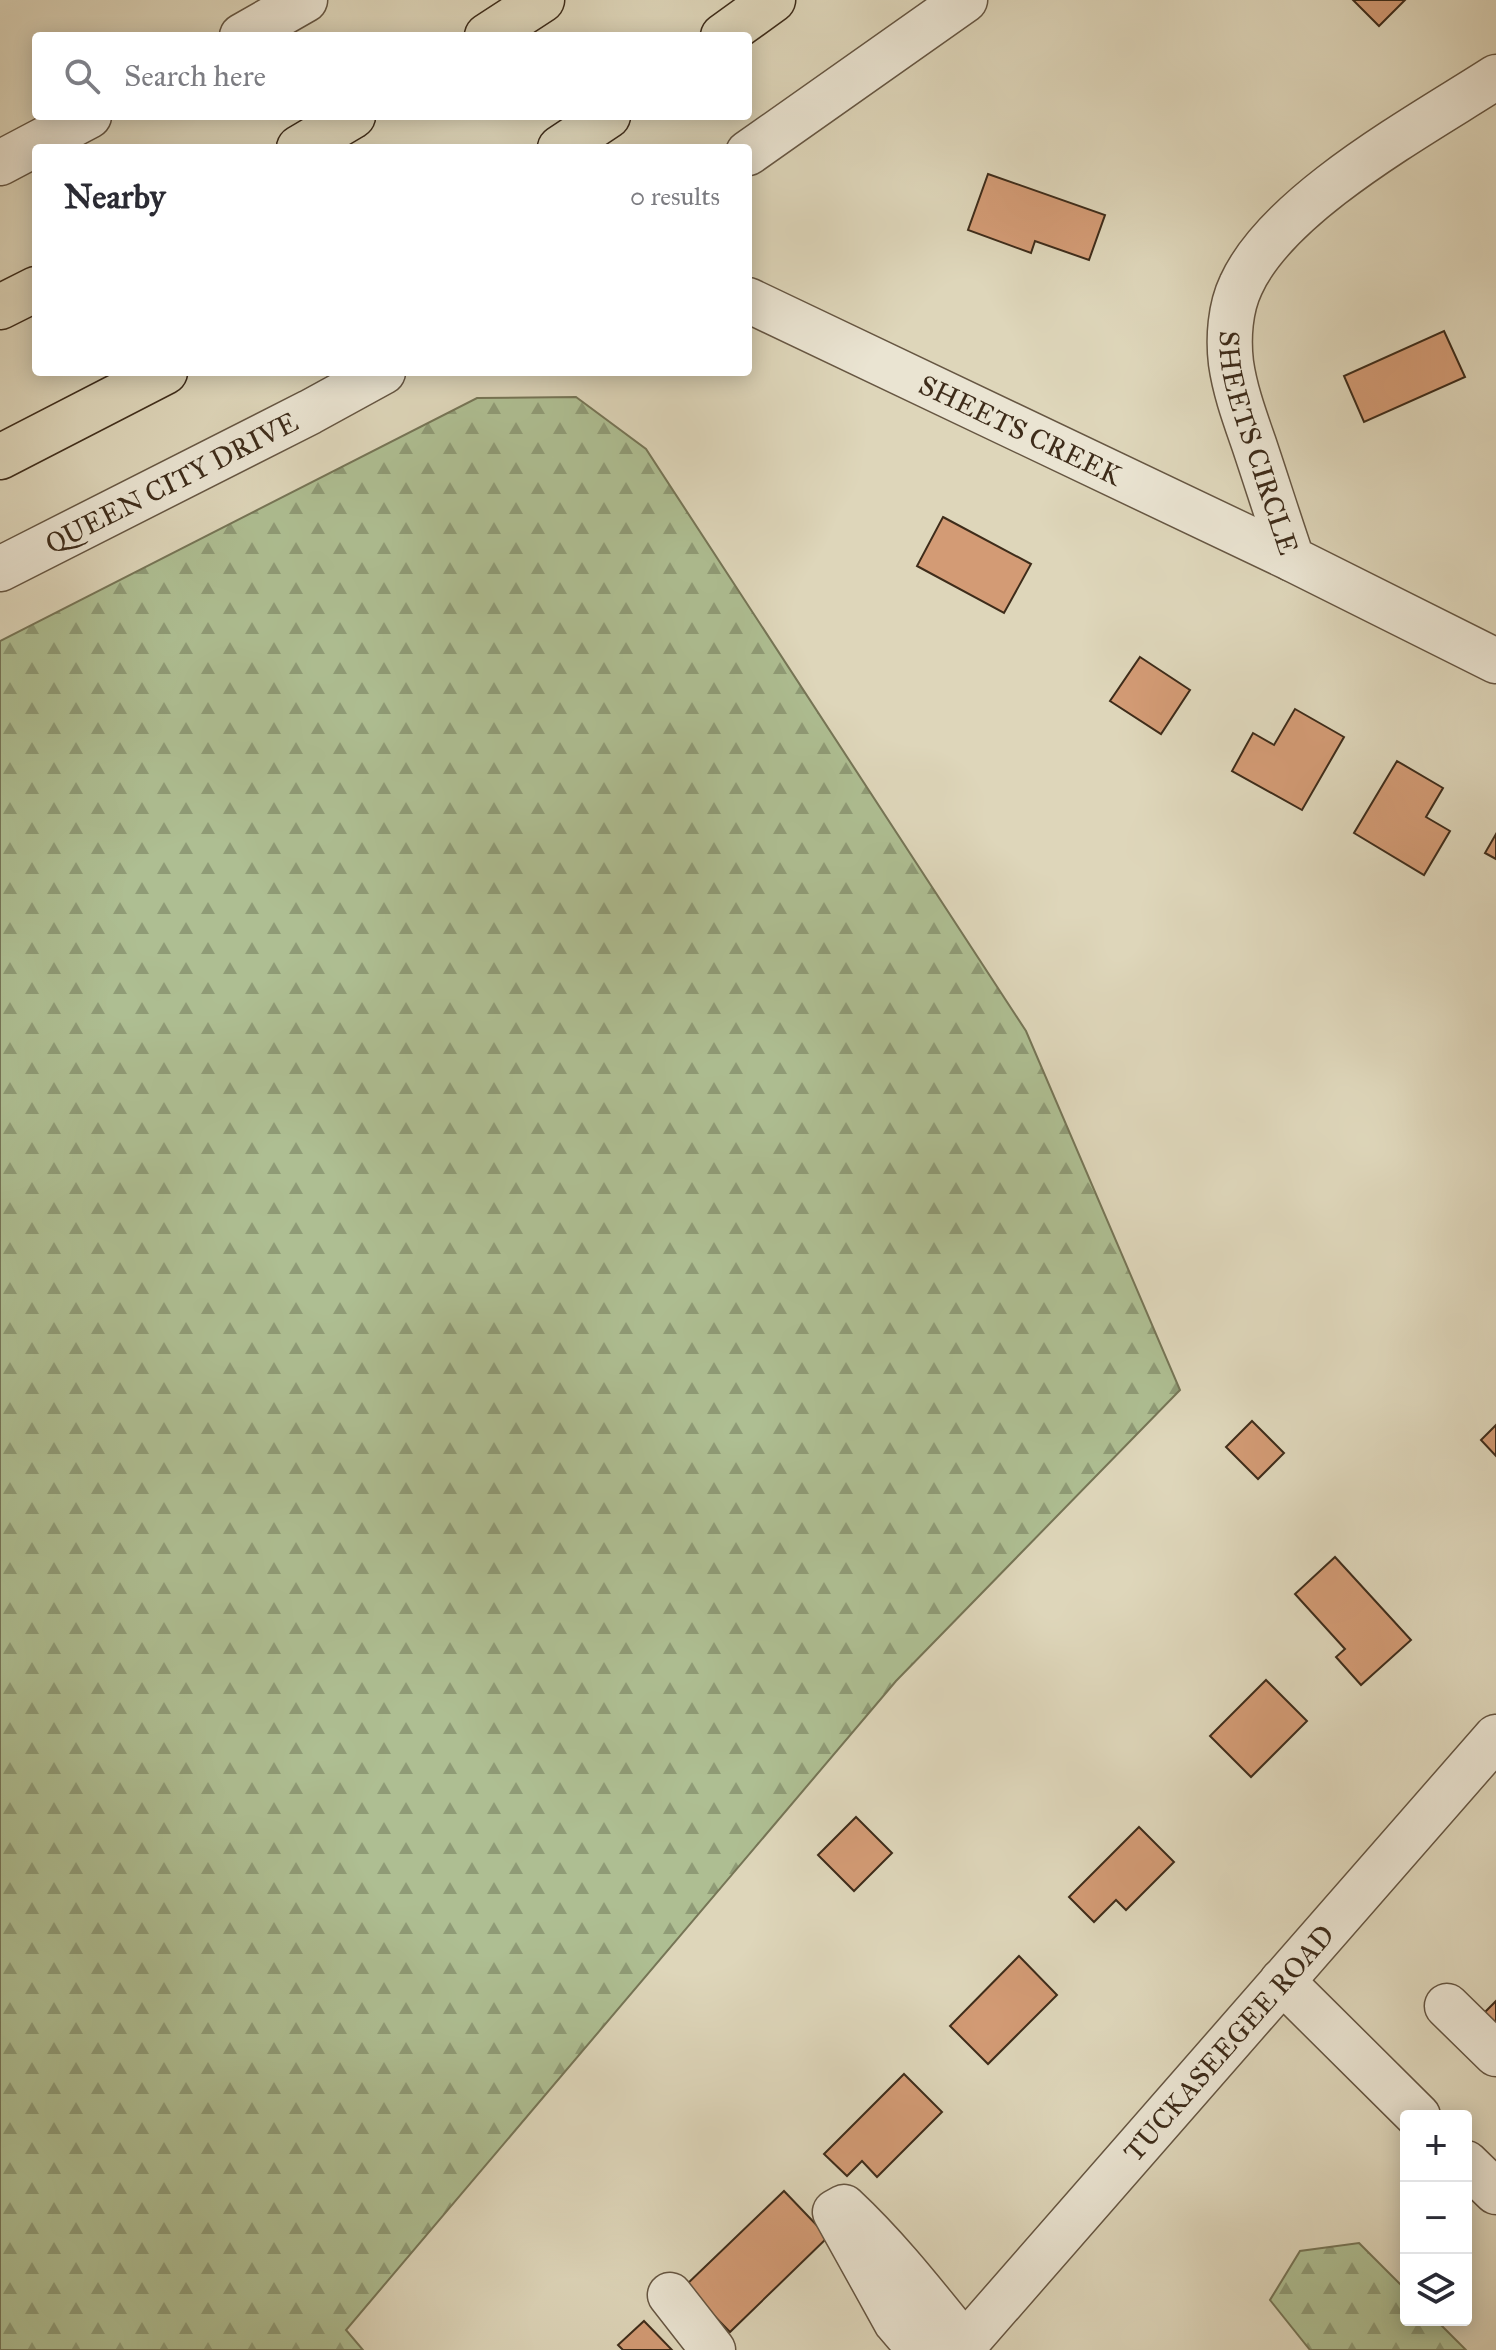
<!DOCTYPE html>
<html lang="en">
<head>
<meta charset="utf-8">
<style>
  body { margin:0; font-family:"IM FELL Great Primer",serif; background:#f2f2f3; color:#2b2b33 }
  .controls { position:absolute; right:24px; bottom:24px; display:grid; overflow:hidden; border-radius:8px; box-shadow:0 4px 20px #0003 }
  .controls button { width:72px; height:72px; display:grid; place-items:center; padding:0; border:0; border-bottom:2px solid #e1e1e2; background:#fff; color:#2b2b33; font:40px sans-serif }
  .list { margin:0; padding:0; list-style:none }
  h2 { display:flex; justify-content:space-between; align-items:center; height:104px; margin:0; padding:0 32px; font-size:34px }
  h2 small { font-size:26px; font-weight:400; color:#7c7c81 }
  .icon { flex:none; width:44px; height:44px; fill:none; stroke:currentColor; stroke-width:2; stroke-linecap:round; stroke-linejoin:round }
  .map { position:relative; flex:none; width:1496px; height:2350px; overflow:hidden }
  .search { position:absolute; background:#fff; box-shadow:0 4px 20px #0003; left:32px; top:32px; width:720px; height:88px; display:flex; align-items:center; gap:20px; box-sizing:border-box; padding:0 28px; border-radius:8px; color:#7c7c81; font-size:30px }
  .panel { position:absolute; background:#fff; box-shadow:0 4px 20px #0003; left:32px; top:144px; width:720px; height:232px; border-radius:8px }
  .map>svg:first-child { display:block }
  .forest { fill:url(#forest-firs); stroke:#767556; stroke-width:2 }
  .building { fill:#d39b75; stroke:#3e2c1a; stroke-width:2 }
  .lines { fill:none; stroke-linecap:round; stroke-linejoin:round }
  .minor-casing { stroke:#665642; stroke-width:47 }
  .highway-casing { stroke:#3e2c1a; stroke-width:47 }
  .minor { stroke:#eae4d2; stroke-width:44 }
  .highway { stroke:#ded6ba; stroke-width:44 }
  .labels { text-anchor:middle; stroke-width:6; stroke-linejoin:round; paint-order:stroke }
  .street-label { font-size:28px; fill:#3e2c1a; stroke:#eae4d2 }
</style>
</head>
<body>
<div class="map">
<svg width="1496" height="2350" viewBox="0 0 1496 2350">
  <defs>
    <pattern id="forest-firs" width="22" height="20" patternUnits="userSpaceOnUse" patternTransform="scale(2)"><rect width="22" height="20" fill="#aebe92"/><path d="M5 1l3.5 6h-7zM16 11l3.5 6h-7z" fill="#8f9b76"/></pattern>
  </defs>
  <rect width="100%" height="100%" fill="#ded6ba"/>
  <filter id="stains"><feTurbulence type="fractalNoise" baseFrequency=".0025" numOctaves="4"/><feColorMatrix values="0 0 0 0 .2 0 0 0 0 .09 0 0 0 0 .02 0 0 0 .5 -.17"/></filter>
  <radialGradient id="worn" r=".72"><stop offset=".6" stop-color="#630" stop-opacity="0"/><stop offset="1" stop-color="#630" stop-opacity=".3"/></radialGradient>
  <!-- forest -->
  <g class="forest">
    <polygon points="576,397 646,449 1026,1031 1180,1390 896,1681 346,2330 363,2350 0,2350 0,641 477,398"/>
    <polygon points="1359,2243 1406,2290 1406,2320 1436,2320 1466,2350 1310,2350 1270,2300 1300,2251"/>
  </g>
  <!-- building -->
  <g class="building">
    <polygon points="1353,0 1405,0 1379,26"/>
    <polygon points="988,174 1105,215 1089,260 1035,241 1031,253 968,230"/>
    <polygon points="1444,331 1465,377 1364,422 1344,376"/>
    <polygon points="943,517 1031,564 1004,613 917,566"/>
    <polygon points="1140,657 1190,690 1161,734 1110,701"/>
    <polygon points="1295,709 1344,737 1302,810 1232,771 1253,733 1274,745"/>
    <polygon points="1397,761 1443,788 1426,817 1450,831 1424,875 1354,833"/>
    <polygon points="1496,834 1496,859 1485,853"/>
    <polygon points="1252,1421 1284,1453 1258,1479 1226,1447"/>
    <polygon points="1496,1425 1496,1456 1481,1440"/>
    <polygon points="1335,1557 1411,1640 1361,1685 1336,1657 1345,1649 1295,1594"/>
    <polygon points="1266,1680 1307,1721 1251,1777 1210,1736"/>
    <polygon points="856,1817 892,1853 854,1891 818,1855"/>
    <polygon points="1139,1827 1174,1862 1126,1910 1116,1900 1094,1922 1069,1897"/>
    <polygon points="1019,1956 1057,1995 988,2064 950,2026"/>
    <polygon points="1496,2001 1496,2033 1480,2017"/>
    <polygon points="904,2074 942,2112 877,2177 862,2161 847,2176 824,2154"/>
    <polygon points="784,2191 828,2237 730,2332 685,2286"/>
    <polygon points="644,2321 672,2350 623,2350 618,2345"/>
  </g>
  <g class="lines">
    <!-- minor casing -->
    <g class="minor-casing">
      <g id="minor">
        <polyline points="242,36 305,0"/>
        <path id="s1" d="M1496,77C1420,126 1278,203 1241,285C1230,308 1228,338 1231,363C1235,391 1245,418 1254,444C1267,483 1279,521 1292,559L1496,661"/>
        <polyline points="748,153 965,0"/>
        <polyline points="0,163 89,116"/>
        <path id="s2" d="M748,300L1292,559"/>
        <path id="s3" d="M0,569L310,412L383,372"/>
        <polyline points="1282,1981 1418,2116"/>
        <polyline points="1447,2006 1496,2054"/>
        <polyline points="1466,2163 1496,2192"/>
        <polyline points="670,2295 713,2350"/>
        <path d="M920,2350L896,2322L835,2212L844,2207C889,2249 926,2297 965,2345"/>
        <path id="s4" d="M960,2350L1496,1737"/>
      </g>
    </g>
    <!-- highway casing -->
    <g class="highway-casing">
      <g id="highway">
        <polyline points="487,36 542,0"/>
        <polyline points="723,36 773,0"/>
        <polyline points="299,148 353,116"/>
        <polyline points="560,148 608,116"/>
        <polyline points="0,307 36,289"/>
        <polyline points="0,457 165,372"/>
      </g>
    </g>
    <!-- minor -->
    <use href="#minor" class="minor"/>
    <!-- highway -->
    <use href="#highway" class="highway"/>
  </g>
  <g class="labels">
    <!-- street labels -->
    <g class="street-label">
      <text dy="10" stroke="none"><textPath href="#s2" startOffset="302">SHEETS CREEK</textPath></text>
      <text dy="10" stroke="none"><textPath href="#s1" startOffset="496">SHEETS CIRCLE</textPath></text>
      <text dy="10" stroke="none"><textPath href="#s3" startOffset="192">QUEEN CITY DRIVE</textPath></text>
      <text dy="10" stroke="none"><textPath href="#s4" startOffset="408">TUCKASEEGEE ROAD</textPath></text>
    </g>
  </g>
  <rect width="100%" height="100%" filter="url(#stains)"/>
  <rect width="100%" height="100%" fill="url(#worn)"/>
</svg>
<div class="controls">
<button>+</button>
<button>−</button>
<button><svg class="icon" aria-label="layers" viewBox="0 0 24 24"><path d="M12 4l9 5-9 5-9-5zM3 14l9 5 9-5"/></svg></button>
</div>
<div class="search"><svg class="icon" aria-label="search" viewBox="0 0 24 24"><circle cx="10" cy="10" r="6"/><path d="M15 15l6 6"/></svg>Search here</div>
<section class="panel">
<h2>Nearby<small>0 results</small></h2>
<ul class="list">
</ul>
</section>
</div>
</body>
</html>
